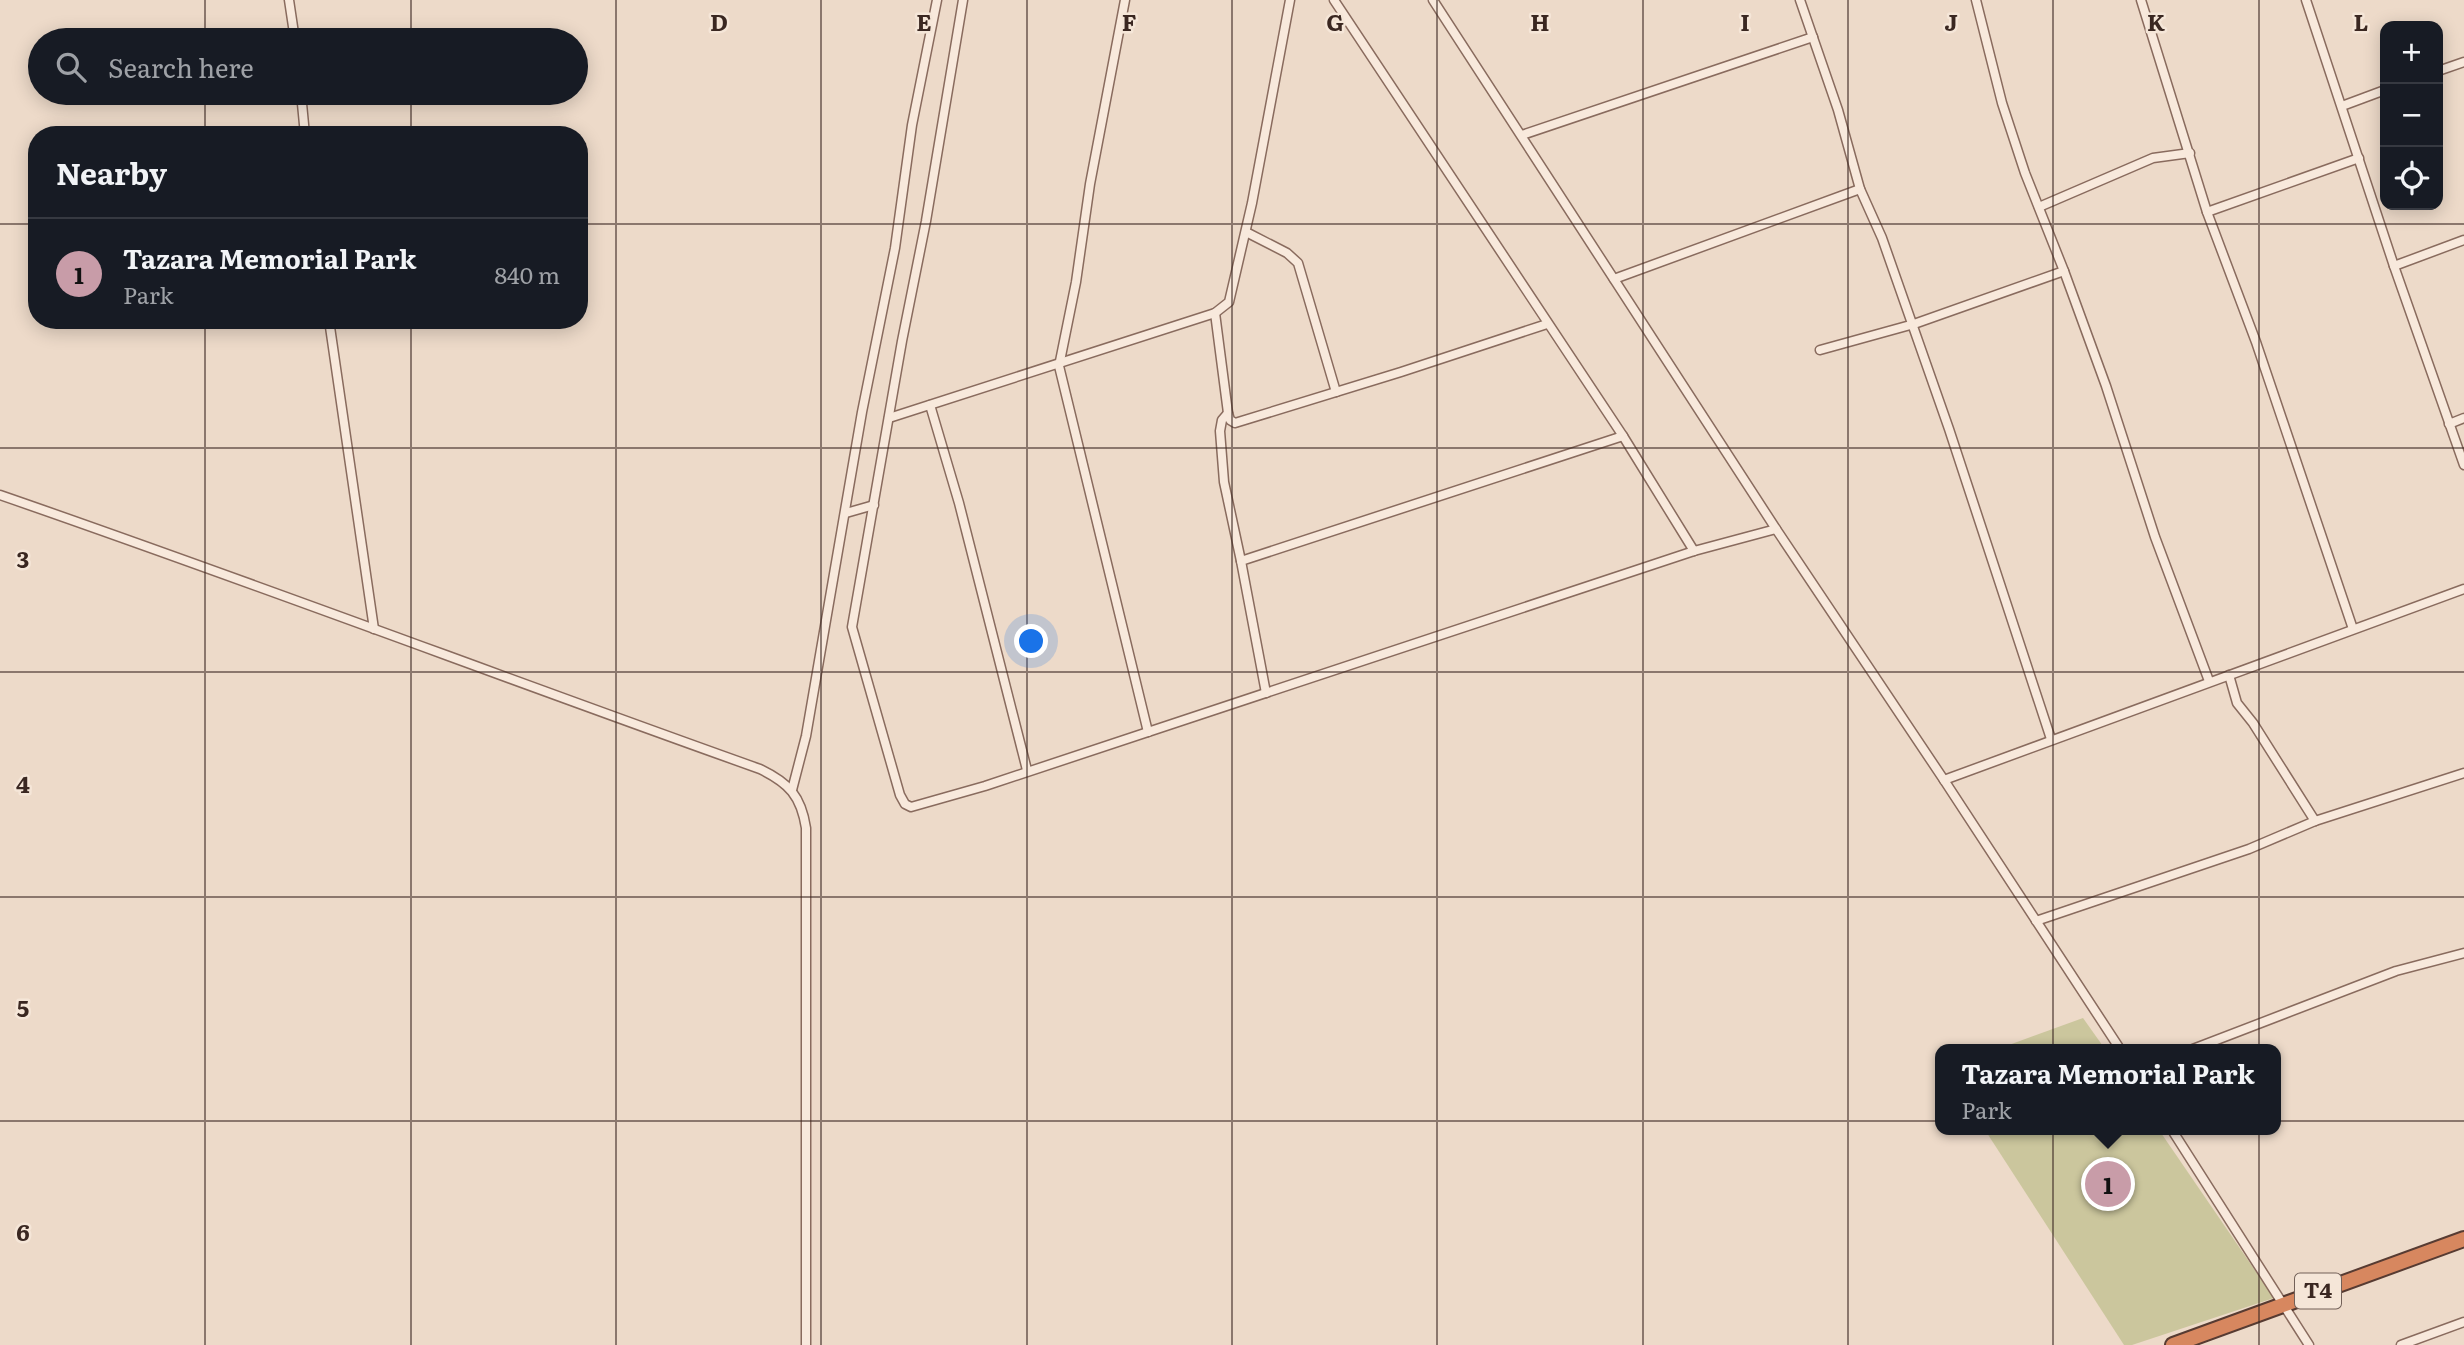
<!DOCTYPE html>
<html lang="en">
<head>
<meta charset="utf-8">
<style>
  body { margin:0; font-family:Literata,serif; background:#20242c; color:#f1f3f6 }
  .controls { position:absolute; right:21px; top:21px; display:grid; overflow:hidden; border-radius:14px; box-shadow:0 4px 18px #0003 }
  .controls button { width:63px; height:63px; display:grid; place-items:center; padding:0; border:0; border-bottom:2px solid #363941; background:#171b24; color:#f1f3f6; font:35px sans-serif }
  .you { position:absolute; left:1032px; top:642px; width:24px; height:24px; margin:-18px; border:5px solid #fff; border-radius:50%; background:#1a73e8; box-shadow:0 0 0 10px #1a73e833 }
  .badge { display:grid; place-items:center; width:46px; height:46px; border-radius:50%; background:#c89ca8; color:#111; font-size:23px; font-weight:700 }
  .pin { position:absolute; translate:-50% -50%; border:4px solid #fff; box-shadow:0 2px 7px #0006 }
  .popup { position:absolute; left:1935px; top:1044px; width:346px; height:91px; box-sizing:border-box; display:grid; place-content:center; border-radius:14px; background:#171b24; filter:drop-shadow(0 2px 5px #0005); font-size:23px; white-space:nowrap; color:#9ea1a6 }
  .popup b { font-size:26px; color:#f1f3f6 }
  .popup::after { content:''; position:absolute; left:50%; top:100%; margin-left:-14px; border:14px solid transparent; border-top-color:#171b24 }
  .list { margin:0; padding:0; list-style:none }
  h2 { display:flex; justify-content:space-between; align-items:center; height:91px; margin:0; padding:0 28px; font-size:30px }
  h2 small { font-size:23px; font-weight:400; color:#9ea1a6 }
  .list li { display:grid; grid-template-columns:46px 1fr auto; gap:21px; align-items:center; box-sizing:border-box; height:112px; padding:0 28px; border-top:2px solid #363941 }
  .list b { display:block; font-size:26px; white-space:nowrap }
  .list p { margin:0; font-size:23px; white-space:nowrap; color:#9ea1a6 }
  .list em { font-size:23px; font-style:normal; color:#9ea1a6 }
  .icon { flex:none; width:38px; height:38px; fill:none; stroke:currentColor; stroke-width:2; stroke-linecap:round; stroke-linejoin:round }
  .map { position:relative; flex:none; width:2464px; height:1345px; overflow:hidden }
  .search { position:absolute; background:#171b24; box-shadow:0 4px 18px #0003; left:28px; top:28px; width:560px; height:77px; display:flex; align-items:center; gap:18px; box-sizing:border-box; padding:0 24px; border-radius:38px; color:#9ea1a6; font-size:26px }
  .panel { position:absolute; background:#171b24; box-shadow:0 4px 18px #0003; left:28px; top:126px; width:560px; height:203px; border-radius:28px }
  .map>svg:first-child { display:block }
  .green { fill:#cbc69d }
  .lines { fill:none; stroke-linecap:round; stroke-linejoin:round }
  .street-casing { stroke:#896b5e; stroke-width:11 }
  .highway-casing { stroke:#573b32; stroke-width:18 }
  .street { stroke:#f8e9dc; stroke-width:8 }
  .highway { stroke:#d7875f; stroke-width:14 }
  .grid { fill:none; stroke:#3a2721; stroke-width:2; stroke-opacity:0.55 }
  .labels { text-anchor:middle; stroke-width:5; stroke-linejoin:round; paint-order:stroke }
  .shield { fill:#f5e6d8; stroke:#726058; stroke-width:2 }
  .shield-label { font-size:21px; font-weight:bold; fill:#3a2721 }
  .grid-label { font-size:23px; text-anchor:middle; font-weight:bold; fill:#3a2721; stroke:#f5e6d8; stroke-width:5; stroke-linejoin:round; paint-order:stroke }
</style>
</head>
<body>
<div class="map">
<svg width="2464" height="1345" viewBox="0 0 2464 1345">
  <rect width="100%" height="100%" fill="#eddac9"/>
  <!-- green -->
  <g class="green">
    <polygon points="2083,1018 2105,1049 1998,1049"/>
    <polygon points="1985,1130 2159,1130 2274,1298 2132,1345 2124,1345"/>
  </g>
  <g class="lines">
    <!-- street casing -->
    <g class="street-casing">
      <g id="street">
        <polyline points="289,0 295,40"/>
        <polyline points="963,0 926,221 902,341 852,627 900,795 905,804 911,807 985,786 1694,551 1776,529"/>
        <polyline points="1125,0 1090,184 1076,282 1059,366 1148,732"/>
        <polyline points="1334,0 1623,436 1694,551"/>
        <polyline points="1433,0 1776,529 1944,780 2120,1049"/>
        <polyline points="1800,0 1838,110 1860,189 1882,238 1949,429 2051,739"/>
        <polyline points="1976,0 2002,103 2025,173 2064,271 2106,386 2155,537 2209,681"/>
        <polyline points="2141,0 2207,212 2256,342 2353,629"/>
        <polyline points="2306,0 2394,266 2464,465"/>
        <polyline points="2438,71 2464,62"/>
        <polyline points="301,93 305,135"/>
        <polyline points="2342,106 2385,90"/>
        <polyline points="1522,135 1813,37"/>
        <polyline points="2039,207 2153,158 2190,153"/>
        <polyline points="2207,212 2359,158"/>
        <polyline points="1246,232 1287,253 1298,263 1336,392"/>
        <polyline points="2394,266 2464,240"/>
        <polyline points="1614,279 1860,189"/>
        <polyline points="1215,313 1228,413 1230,420 1235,423 1401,372 1547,324"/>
        <polyline points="329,320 374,629"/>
        <polyline points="1820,350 1914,324 2064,271"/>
        <polyline points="930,405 959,503 1027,770"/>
        <polyline points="1228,413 1222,420 1220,431 1224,482 1241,561"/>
        <polyline points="889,418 1215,313 1229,302 1252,203 1290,0"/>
        <polyline points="2449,424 2464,418"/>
        <path d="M0,495C255,583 507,679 760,769C789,783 801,796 806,828V1345"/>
        <polyline points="846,513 874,505"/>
        <polyline points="2229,675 2237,703 2253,723 2315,821"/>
        <polyline points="1266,693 1241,561 1623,436"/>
        <polyline points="1944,780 2464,589"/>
        <polyline points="792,790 806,736 862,412 895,248 912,125 937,0"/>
        <polyline points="2036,921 2249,849 2315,821 2464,773"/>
        <polyline points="2193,1049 2396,971 2464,953"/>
        <polyline points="2172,1130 2309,1345"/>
        <polyline points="2401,1345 2464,1322"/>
      </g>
    </g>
    <!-- highway casing -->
    <g class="highway-casing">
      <polyline id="highway" points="2173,1345 2464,1239"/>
    </g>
    <!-- street -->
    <use href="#street" class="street"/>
    <!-- highway -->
    <use href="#highway" class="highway"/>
  </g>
  <!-- grid -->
  <path class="grid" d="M205,0V40M411,0V40M616,0V1345M821,0V1345M1027,0V1345M1232,0V1345M1437,0V1345M1643,0V1345M1848,0V1345M2053,0V1345M2259,0V1345M205,93V135M411,93V135M0,224H37M579,224H2464M205,320V1345M411,320V1345M0,448H2464M0,672H2464M0,897H2464M0,1121H2464"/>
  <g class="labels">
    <!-- shield labels -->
    <rect class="shield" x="2295" y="1273.5" width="46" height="35" rx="5"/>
    <g class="shield-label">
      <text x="2318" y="1298">T4</text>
    </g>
  </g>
  <g class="grid-label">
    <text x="719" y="31">D</text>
    <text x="924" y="31">E</text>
    <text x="1129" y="31">F</text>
    <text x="1335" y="31">G</text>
    <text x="1540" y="31">H</text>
    <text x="1745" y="31">I</text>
    <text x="1951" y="31">J</text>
    <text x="2156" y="31">K</text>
    <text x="2361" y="31">L</text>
    <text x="23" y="568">3</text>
    <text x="23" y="793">4</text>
    <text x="23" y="1017">5</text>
    <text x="23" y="1241">6</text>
  </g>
</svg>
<div class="controls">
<button>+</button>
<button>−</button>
<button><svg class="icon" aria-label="locate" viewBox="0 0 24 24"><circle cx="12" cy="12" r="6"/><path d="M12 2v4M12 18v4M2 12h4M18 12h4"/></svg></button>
</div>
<div class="you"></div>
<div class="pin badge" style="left:2108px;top:1184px">1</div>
<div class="popup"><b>Tazara Memorial Park</b>Park</div>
<div class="search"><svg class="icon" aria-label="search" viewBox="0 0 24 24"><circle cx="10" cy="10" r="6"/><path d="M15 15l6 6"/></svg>Search here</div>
<section class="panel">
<h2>Nearby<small></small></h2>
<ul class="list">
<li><span class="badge">1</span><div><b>Tazara Memorial Park</b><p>Park</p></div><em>840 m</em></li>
</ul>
</section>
</div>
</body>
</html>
